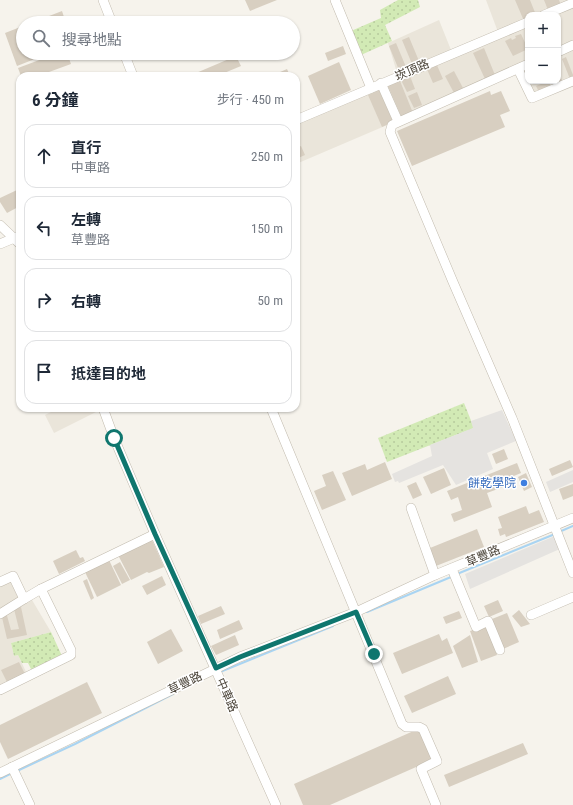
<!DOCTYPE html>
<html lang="zh-TW">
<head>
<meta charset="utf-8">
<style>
  body { margin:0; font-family:"Roboto Condensed","Noto Sans TC",sans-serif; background:#f2f2f3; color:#1f2937 }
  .controls { position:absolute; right:12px; top:12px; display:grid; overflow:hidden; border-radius:8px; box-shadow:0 1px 3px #0004 }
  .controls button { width:36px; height:36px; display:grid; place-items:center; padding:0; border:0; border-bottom:1px solid #e0e1e3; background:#fff; color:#1f2937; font:20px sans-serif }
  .stop { position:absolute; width:12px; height:12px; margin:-9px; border:3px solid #0f766e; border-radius:50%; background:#fff }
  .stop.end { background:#0f766e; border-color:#fff; box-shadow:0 1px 4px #0008 }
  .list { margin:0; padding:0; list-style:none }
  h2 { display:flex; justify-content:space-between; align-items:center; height:52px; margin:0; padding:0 16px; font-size:17px }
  h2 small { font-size:13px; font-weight:400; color:#747a83 }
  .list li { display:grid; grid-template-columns:26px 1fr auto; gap:12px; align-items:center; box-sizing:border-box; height:64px; margin:0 8px 8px; padding:0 8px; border:1px solid #e0e1e3; border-radius:12px }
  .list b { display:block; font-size:15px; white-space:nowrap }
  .list p { margin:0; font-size:13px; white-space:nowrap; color:#747a83 }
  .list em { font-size:13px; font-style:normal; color:#747a83 }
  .icon { flex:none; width:22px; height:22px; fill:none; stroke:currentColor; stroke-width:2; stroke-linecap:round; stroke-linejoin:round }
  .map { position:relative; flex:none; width:573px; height:805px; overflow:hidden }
  .search { position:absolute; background:#fff; box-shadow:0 1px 3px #0004; left:16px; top:16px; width:284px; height:44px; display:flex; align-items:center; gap:10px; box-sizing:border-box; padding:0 14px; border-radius:22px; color:#747a83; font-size:15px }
  .panel { position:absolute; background:#fff; box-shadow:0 1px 3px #0004; left:16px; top:72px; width:284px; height:340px; border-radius:12px }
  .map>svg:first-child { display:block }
  .residential { fill:#eae5da }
  .grass { fill:url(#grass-dots) }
  .parking { fill:#e5e3e0 }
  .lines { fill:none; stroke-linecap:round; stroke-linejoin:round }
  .stream { stroke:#a9d4f2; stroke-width:2 }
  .building { fill:#d8cfc1 }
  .minor-casing { stroke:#c2bbae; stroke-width:10 }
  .minor { stroke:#fff; stroke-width:9 }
  .route { stroke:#0f766e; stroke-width:5 }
  .shop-dot { fill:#3f7fe0; stroke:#fff; stroke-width:1.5 }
  .labels { text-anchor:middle; stroke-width:3; stroke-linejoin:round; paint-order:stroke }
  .street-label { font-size:12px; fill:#4b4439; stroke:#fff }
  .shop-label { font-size:12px; fill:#366cbe; stroke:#fff; text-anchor:end }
</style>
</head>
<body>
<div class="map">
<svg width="573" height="805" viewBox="0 0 573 805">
  <defs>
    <pattern id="grass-dots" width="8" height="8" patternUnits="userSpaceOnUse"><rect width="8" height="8" fill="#d2eab5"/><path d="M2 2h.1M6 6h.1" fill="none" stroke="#b6ca9c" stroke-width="1.8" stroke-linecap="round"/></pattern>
  </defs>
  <rect width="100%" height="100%" fill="#f6f3ec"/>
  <!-- residential -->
  <g class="residential">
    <polygon points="486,0 573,0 573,81 535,97 529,81 558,81 558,15 528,15 528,79 523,67 296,164 296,122 398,76 388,43 439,20 451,50 498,32"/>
    <polygon points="59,408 94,408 96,412 54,433 45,415"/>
    <polygon points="9,579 21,604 32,600 51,632 11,643 14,656 18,655 27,674 0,687 0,583"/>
  </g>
  <!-- grass -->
  <g class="grass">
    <polygon points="398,0 418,0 420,7 385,25 392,41 361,55 351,31 381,18 380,10"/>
    <polygon points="464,403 474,428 387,462 378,438"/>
    <polygon points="51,632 62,656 32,671 28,663 22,663 18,655 14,656 11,643"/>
  </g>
  <!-- parking -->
  <g class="parking">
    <polygon points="502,410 516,441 487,453 493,469 456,485 443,465 399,483 398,481 395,482 392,474 432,456 430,445 473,428 471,421"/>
    <polygon points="573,470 573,482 550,492 546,482"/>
    <polygon points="557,535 562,548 470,589 465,574"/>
  </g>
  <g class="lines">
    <!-- stream -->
    <g class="stream">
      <polyline points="559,532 573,526"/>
      <polyline points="457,574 555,534"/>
      <polyline points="367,612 451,577"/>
      <polyline points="220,672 333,626"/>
      <polyline points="17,771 75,744 173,694"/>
      <polyline points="0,779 12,773"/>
    </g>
  </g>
  <!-- building -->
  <g class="building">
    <polygon points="245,0 277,0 250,11"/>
    <polygon points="515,0 530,0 536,15 528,15 528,19 524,21"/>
    <polygon points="544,0 559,0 561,5 548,10"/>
    <polygon points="62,11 66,23 31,23"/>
    <polygon points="23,26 23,53 50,53 17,66 5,33"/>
    <polygon points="521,34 528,49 513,56 505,41 511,38 512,40 516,38 515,36"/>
    <polygon points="409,37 419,61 412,64 402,40"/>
    <polygon points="396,43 406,67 399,70 389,46"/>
    <polygon points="343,46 346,54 328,61 325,53"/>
    <polygon points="484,48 495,75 485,79 473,53"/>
    <polygon points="58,53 67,53 71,64 38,76 21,76 18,68"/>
    <polygon points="236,56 241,66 217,76 189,76"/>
    <polygon points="566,57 573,75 573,78 570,79 562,59"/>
    <polygon points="339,62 351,90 320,104 308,76"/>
    <polygon points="436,63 443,79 433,83 426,67"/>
    <polygon points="287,69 290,76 271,76"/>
    <polygon points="558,70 563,83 553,87 551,81 558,81"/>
    <polygon points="454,71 463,88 454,93 445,76"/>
    <polygon points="410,76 415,89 407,92 401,80"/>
    <polygon points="400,81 413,113 402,118 388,86"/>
    <polygon points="548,81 552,87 539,92 536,86"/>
    <polygon points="379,90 393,122 382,127 368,95"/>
    <polygon points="490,91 491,95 501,91 510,111 500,115 505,127 412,166 397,131"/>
    <polygon points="417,92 422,105 414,108 408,96"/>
    <polygon points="301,146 305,155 296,159 296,148"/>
    <polygon points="17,190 20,191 20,206 7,213 0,202 0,198"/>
    <polygon points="504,449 508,459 496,464 492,454"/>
    <polygon points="570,460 573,467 552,476 549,469"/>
    <polygon points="385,462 392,479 352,496 342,473 365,464 367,470"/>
    <polygon points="517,463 521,473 509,478 511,484 487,493 492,507 454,522 451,514 462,510 458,497 451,500 447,491"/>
    <polygon points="444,468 451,485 431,494 423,477"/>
    <polygon points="333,471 346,500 322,510 314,491 326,486 322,475"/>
    <polygon points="526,473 532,487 524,491 518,477"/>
    <polygon points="416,482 422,495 413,499 407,486"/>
    <polygon points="573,484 573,496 563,500 559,489"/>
    <polygon points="526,506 529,514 539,510 544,522 506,537 505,534 500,536 498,529 502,528 498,517"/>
    <polygon points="477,529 484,547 436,566 430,548"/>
    <polygon points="152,540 164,567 149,573 147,572 131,580 117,553"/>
    <polygon points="76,550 80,558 83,557 85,561 59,574 53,561"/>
    <polygon points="108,558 121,585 97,597 84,570"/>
    <polygon points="120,562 130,580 122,584 113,566"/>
    <polygon points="162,576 166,585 147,595 142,586"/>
    <polygon points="87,579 94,598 91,600 83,581"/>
    <polygon points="498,600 503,611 489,617 484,606"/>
    <polygon points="221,606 225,614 201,624 198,616"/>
    <polygon points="21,607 27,635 7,639 1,613 6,612 11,630 19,629 14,609"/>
    <polygon points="519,610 530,624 521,627 512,616"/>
    <polygon points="459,611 462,618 446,624 443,617"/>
    <polygon points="507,613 519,642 503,649 492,619"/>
    <polygon points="239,620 243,629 220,639 217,630"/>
    <polygon points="486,626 497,655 481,661 470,631"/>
    <polygon points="171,629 183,651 158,664 147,642"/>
    <polygon points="439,634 442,641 447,638 453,653 402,674 393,653"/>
    <polygon points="235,635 239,645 216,655 211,646"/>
    <polygon points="470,635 478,662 462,668 453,646"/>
    <polygon points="19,662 25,674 7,682 1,670"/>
    <polygon points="448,676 456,694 412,713 404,696"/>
    <polygon points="87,682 102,713 8,759 0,742 0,725"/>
    <polygon points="418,729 432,760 330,805 303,805 294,784"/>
    <polygon points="523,743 528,754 449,787 444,775"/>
  </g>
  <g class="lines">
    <!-- minor casing -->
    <g class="minor-casing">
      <g id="minor">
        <polyline points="103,0 112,23"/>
        <polyline points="335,0 371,88"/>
        <polyline points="544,15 573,3"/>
        <polyline points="558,52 573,45"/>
        <polyline points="124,53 133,76"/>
        <polyline points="528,64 392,125 390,132 453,282 512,418 573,573"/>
        <polyline points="518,69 532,98 573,81"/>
        <polyline points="381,83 397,119"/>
        <polyline points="296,120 528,22"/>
        <polyline points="0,225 20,244"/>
        <polyline points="0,244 19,236"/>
        <polyline points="103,408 114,438 155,534 276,805"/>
        <polyline points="271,408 402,724 406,727 419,727 423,729 437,761 421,769 436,805"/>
        <polyline points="411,508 435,575"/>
        <polyline points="452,569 476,627 488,621 500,650"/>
        <polyline points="0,582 13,576 24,599 41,589 155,534"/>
        <polyline points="0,614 24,599"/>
        <polyline points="531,615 573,597"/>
        <polyline points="0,690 71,655 71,650 41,589"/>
        <polyline points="12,767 30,805"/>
        <polyline points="0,773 240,657 356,612 435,575 573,518"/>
      </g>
    </g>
    <!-- minor -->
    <use href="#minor" class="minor"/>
  </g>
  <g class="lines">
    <!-- route -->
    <polyline class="route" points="114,438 155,534 216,668 240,657 356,612 374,654"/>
  </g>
  <!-- markers -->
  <circle class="shop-dot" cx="524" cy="483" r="4"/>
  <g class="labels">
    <!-- street labels -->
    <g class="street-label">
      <text transform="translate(412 70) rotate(-23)" y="4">崁頂路</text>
      <text transform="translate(483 556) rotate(-23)" y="4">草豐路</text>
      <text transform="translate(185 683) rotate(-26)" y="4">草豐路</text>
      <text transform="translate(227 695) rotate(66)" y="4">中車路</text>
    </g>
    <!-- shop labels -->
    <g class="shop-label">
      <text x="516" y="487">餅乾學院</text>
    </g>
  </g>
</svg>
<div class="controls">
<button>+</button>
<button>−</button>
</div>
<div class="stop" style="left:114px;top:438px"></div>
<div class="stop end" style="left:374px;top:654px"></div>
<div class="search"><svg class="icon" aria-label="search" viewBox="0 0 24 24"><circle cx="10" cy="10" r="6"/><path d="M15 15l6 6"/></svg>搜尋地點</div>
<section class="panel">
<h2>6 分鐘<small>步行 · 450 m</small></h2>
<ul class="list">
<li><svg class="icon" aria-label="ahead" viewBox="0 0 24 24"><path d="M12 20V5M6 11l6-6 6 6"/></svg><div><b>直行</b><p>中車路</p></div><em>250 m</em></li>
<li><svg class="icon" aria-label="left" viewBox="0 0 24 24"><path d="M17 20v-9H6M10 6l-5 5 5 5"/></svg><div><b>左轉</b><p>草豐路</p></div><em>150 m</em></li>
<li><svg class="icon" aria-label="right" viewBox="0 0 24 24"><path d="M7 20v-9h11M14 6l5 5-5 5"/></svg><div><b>右轉</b></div><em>50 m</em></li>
<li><svg class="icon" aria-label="arrive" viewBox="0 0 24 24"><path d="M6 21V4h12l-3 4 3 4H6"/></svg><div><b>抵達目的地</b></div></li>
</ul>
</section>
</div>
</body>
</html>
